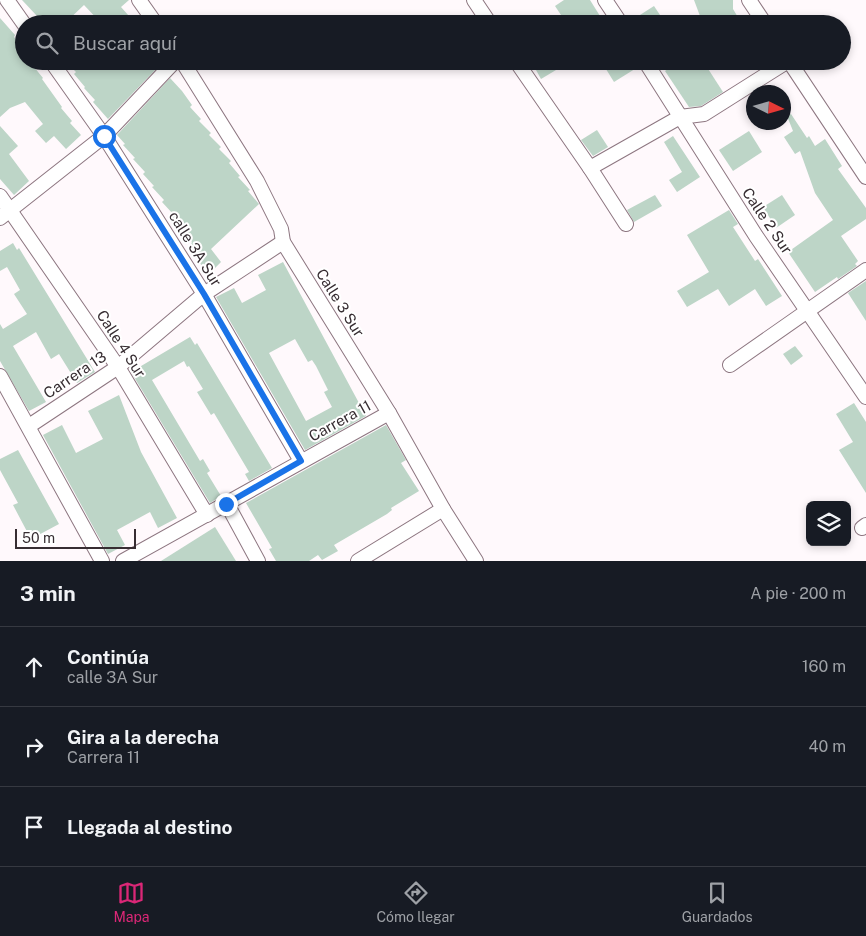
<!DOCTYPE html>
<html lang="es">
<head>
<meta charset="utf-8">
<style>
  body { margin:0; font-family:"Public Sans",sans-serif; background:#242831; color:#f1f3f6 }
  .controls { position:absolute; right:15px; bottom:15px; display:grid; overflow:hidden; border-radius:8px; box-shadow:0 2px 8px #0003 }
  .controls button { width:45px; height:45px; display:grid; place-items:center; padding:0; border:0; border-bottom:1px solid #363941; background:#171b24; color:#f1f3f6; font:25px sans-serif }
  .compass { position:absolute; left:746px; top:85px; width:45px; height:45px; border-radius:50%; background:#171b24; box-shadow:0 2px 8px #0003; rotate:95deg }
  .scale { position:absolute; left:15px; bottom:12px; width:121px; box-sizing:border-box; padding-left:5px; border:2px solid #372d32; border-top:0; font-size:14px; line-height:18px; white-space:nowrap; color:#372d32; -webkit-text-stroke:4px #fff; paint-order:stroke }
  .stop { position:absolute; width:15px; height:15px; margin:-11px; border:4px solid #1a73e8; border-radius:50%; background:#fff }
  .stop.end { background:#1a73e8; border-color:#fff; box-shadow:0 1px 5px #0008 }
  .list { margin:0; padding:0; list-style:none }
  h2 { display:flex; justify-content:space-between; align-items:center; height:65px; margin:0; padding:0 20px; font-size:21px }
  h2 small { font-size:16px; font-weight:400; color:#9ea1a6 }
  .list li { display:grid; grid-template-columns:32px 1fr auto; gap:15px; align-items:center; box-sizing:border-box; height:80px; padding:0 20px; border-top:1px solid #363941 }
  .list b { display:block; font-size:19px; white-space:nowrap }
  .list p { margin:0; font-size:16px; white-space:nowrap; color:#9ea1a6 }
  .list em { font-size:16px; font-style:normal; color:#9ea1a6 }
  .icon { flex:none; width:28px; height:28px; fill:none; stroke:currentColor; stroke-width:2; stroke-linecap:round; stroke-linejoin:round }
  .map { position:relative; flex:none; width:866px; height:561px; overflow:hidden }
  .search { position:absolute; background:#171b24; box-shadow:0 2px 8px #0003; left:15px; right:15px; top:15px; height:55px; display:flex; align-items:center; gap:12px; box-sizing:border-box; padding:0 18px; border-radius:28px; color:#9ea1a6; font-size:19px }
  .sheet { height:305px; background:#171b24 }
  nav { display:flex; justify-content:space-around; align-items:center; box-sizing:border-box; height:70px; border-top:1px solid #363941; background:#171b24; font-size:14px; color:#9ea1a6 }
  nav a { display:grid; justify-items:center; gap:2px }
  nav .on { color:#db2777 }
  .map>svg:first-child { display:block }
  .building { fill:#bdd5c7; fill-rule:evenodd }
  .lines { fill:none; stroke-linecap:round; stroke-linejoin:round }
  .minor-casing { stroke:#8d7680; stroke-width:16 }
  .minor { stroke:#fff; stroke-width:14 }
  .route { stroke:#1a73e8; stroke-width:6 }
  .labels { text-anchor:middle; stroke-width:4; stroke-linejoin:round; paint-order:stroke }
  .street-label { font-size:15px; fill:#372d32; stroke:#fff }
</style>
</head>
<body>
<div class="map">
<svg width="866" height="561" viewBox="0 0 866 561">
  <rect width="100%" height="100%" fill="#fff9fc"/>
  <!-- building -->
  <g class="building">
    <polygon points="22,0 129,0 121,7 136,24 102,24 84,5 64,24 33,24 32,21 37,16"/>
    <polygon points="564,0 590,0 605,24 567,24 555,6"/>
    <polygon points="694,0 733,0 733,9 739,19 731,24 703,24"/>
    <polygon points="654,6 666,24 630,24 629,22"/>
    <polygon points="0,18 15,35 14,37 24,48 24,61 29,61 43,78 42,79 62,107 61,108 72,121 70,123 81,135 66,149 54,136 46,143 35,131 43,124 25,102 10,108 0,117"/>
    <polygon points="65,61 154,61 159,66 108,119 93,102 95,100 84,88 85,87 74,74 76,72"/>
    <polygon points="531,61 571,61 541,79"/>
    <polygon points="601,61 636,61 638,67 614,82"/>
    <polygon points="680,61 703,61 723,92 701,106 689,107 665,71"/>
    <polygon points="170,78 182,91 192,105 190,107 201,119 199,121 211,133 209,135 221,147 219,149 231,161 229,163 240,176 238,177 250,190 248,191 259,204 211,249 221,262 209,274 198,261 201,257 191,244 192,242 181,230 183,229 171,216 173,214 162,202 164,200 152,187 154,186 143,174 145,172 133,159 135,158 123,145 125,144 117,135"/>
    <polygon points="791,114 807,138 809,136 815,146 825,139 842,166 838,169 866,208 866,219 841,236 858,261 855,264 857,266 838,279 837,277 815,292 788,252 833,220 815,193 800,151 795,154 784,137 793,131 787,116"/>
    <polygon points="0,126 18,146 9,154 29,181 14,195 0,179"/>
    <polygon points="597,130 608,147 593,156 581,140"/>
    <polygon points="749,131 762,152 733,171 719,150"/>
    <polygon points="673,136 700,177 677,192 669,180 682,172 664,142"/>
    <polygon points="655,195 662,206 634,222 627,210"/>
    <polygon points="782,195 795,215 776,228 763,207"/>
    <polygon points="729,210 738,224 733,227 755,261 758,259 782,296 766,306 755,289 729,306 718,289 687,307 677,291 709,272 687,235"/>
    <polygon points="13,243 17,250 19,248 95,372 77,383 59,354 51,359 36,332 13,346 46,402 29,411 0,361 0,324 3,329 27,314 14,294 20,290 7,267 0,271 0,251"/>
    <path d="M283,262L366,416L305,450L216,297L234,288L242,303L266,290L258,275ZM295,339L308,362L312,360L316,366L328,390L324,392L332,407L306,421L269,353Z"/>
    <polygon points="866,281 866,321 848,293"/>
    <polygon points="190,337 195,345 197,343 272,468 249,481 245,474 249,472 214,413 211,415 197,392 203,389 189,366 187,367 184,361 152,380 200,461 203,459 210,471 207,473 221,496 210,503 131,372"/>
    <polygon points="795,346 803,356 791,365 783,354"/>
    <polygon points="119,395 141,452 177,518 158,528 150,512 117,530 125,545 108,554 43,435 62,425 76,453 103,439 88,411"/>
    <polygon points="854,403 866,422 866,493 839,450 853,442 836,414"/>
    <polygon points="386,425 406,460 401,463 419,491 391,508 392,510 387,514 334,545 338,551 322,560 318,555 309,561 276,561 269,549 272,548 246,503"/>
    <polygon points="18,450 59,524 31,539 13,505 18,503 0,470 0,459"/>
    <polygon points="215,527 236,561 161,561"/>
  </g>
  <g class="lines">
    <!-- minor casing -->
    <g class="minor-casing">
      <g id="minor">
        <polyline points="7,0 24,24"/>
        <polyline points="139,0 156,24"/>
        <polyline points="474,0 490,24"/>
        <polyline points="605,0 621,24"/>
        <polyline points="749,0 765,24"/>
        <polyline points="51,61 104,136 204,294 301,461"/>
        <polyline points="182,61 257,181 281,229 283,242 389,413 443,509 476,561"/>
        <polyline points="516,61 590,168 626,224"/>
        <polyline points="645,61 756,236 866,397"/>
        <polyline points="789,61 866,177"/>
        <polyline points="590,168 680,117 704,114 788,61"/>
        <polyline points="0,196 118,367 207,515"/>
        <polyline points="0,218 104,136 175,61"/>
        <polyline points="730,365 866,270"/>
        <polyline points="0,376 102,561"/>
        <polyline points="29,426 118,367 204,294 283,242"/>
        <polyline points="227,504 258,561"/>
        <polyline points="862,528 866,525"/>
        <polyline points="123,561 389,413"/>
        <polyline points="358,561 443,509"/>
      </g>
    </g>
    <!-- minor -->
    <use href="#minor" class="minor"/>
  </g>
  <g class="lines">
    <!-- route -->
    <polyline class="route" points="104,136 204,294 301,461 226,504"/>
  </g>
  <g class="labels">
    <!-- street labels -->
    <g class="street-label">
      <text transform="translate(767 221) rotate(56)" y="5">Calle 2 Sur</text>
      <text transform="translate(195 249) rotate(58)" y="5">calle 3A Sur</text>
      <text transform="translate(340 303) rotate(58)" y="5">Calle 3 Sur</text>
      <text transform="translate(121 344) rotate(57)" y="5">Calle 4 Sur</text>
      <text transform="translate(75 375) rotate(-34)" y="5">Carrera 13</text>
      <text transform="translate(340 421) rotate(-29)" y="5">Carrera 11</text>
    </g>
  </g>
</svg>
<div class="controls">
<button><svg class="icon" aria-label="layers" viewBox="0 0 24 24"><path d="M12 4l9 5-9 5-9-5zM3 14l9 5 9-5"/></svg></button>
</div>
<svg class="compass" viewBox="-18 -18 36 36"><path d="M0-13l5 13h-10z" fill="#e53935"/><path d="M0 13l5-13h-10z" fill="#9ea1a6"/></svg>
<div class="scale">50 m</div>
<div class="stop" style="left:104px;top:136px"></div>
<div class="stop end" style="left:226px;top:504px"></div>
<div class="search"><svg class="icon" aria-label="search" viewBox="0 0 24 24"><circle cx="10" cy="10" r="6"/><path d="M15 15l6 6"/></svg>Buscar aquí</div>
</div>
<section class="sheet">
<h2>3 min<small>A pie · 200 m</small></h2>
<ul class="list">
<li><svg class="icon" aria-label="ahead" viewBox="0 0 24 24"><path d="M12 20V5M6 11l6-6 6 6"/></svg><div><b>Continúa</b><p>calle 3A Sur</p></div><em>160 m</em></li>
<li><svg class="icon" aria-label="right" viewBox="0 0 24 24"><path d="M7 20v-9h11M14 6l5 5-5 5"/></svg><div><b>Gira a la derecha</b><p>Carrera 11</p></div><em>40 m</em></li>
<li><svg class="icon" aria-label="arrive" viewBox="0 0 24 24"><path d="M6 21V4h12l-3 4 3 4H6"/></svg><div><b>Llegada al destino</b></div></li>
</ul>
</section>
<nav>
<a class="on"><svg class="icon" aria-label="map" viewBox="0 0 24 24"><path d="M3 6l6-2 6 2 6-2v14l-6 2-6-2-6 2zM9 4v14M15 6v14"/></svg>Mapa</a>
<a><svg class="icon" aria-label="directions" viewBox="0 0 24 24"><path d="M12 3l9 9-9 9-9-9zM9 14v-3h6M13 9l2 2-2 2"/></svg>Cómo llegar</a>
<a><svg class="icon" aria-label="saved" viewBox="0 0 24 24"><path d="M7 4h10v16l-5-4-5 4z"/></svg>Guardados</a>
</nav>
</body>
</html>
